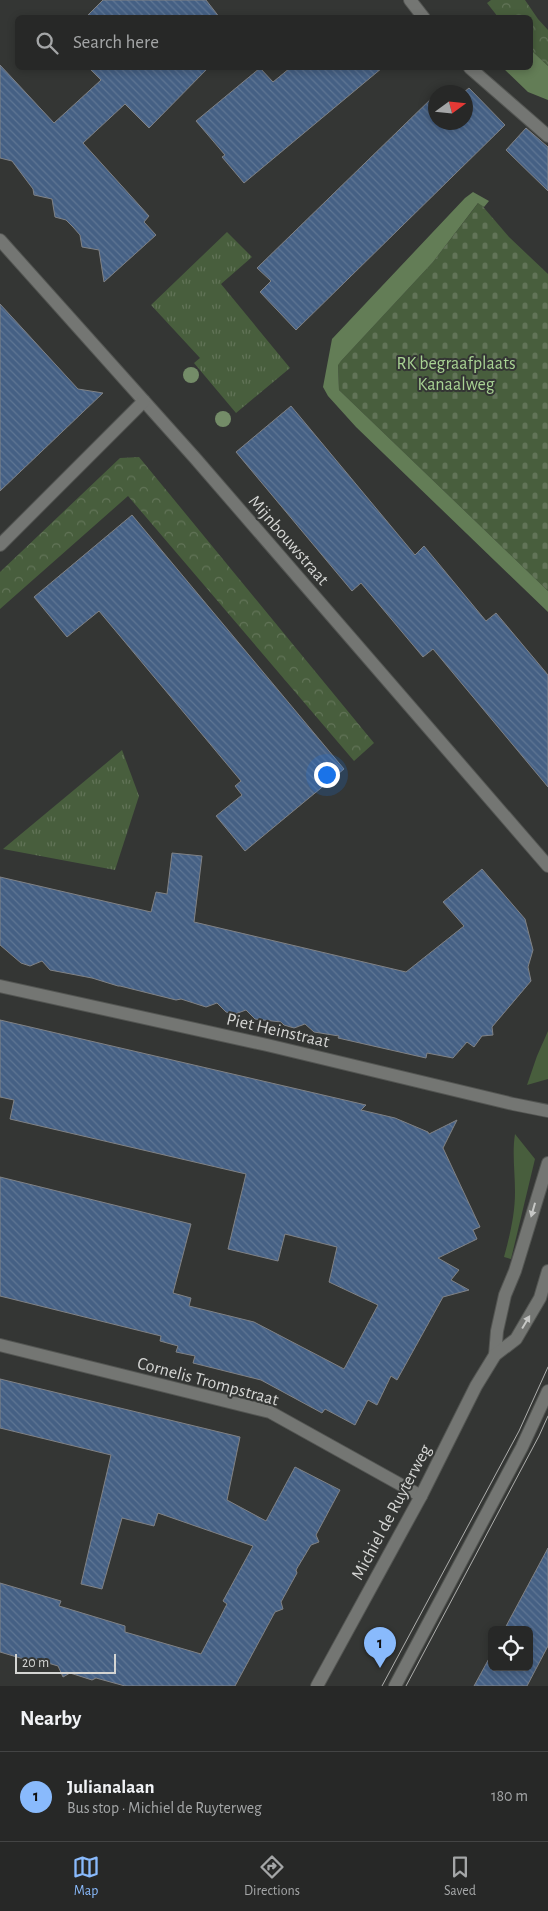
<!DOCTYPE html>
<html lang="en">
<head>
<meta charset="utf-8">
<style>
  body { margin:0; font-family:"Alegreya Sans",sans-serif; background:#333433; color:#f1f3f6 }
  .controls { position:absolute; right:15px; bottom:15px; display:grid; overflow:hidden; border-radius:8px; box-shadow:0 2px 8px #0003 }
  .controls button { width:45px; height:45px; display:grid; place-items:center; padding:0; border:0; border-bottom:1px solid #434444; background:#272827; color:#f1f3f6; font:25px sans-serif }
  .compass { position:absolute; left:428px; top:85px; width:45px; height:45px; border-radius:50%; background:#272827; box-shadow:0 2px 8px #0003; rotate:75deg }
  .scale { position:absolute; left:15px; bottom:12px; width:101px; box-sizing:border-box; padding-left:5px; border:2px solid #d4d5d3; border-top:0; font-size:14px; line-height:18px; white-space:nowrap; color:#d4d5d3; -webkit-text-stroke:4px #343634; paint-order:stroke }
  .you { position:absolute; left:326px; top:774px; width:18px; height:18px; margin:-12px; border:4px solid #fff; border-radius:50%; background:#1a73e8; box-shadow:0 0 0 8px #1a73e833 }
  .badge { display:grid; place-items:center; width:32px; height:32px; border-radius:50%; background:#89bafc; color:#111; font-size:16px; font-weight:700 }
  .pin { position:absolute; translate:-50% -41px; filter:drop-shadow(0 1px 2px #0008) }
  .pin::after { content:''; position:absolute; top:26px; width:18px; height:15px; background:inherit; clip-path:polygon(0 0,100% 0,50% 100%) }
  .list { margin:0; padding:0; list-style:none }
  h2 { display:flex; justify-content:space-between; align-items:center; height:65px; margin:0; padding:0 20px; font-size:21px }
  h2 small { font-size:16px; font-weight:400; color:#a4a6a7 }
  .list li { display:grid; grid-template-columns:32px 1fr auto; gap:15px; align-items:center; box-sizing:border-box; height:90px; padding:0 20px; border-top:1px solid #434444 }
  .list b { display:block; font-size:19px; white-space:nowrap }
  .list p { margin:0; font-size:16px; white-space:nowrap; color:#a4a6a7 }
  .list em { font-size:16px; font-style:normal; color:#a4a6a7 }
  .icon { flex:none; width:28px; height:28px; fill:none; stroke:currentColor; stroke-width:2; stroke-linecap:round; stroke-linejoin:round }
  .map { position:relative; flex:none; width:548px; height:1686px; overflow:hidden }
  .search { position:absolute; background:#272827; box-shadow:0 2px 8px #0003; left:15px; right:15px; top:15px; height:55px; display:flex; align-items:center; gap:12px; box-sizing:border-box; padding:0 18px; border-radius:8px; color:#a4a6a7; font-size:19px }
  .sheet { height:155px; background:#272827 }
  nav { display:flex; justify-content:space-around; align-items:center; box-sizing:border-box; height:70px; border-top:1px solid #434444; background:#272827; font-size:14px; color:#a4a6a7 }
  nav a { display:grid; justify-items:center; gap:2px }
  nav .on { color:#89bafc }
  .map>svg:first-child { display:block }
  .grass { fill:#485e3d }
  .forest { fill:url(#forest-crowns) }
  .cemetery { fill:url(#cemetery-stones) }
  .park { fill:url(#park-tufts) }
  .water { fill:#637d56 }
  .building { fill:url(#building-back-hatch); stroke:#808285 }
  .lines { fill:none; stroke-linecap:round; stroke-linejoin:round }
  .lane-casing { stroke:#535552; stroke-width:14 }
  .street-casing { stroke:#535552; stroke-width:14 }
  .lane { stroke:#747673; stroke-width:12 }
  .street { stroke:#747673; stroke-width:12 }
  .tram { stroke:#aeafad; stroke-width:1 }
  .tree { fill:#748c68 }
  .oneway { fill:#c6c7c5 }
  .labels { text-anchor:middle; stroke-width:4; stroke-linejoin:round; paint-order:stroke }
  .park-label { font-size:18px; fill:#a8d293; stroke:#343634 }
  .street-label { font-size:18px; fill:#d4d5d3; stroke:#343634 }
</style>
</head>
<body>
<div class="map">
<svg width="548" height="1686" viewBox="0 0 548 1686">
  <defs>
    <pattern id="forest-crowns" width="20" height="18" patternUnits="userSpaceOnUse" patternTransform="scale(1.25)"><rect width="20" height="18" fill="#485e3d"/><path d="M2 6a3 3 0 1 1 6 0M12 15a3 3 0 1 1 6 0" fill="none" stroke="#627458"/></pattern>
    <pattern id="cemetery-stones" width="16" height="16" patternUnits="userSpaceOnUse" patternTransform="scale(1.25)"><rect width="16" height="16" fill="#485e3d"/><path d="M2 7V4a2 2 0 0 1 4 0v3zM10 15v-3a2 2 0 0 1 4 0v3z" fill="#627458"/></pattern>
    <pattern id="park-tufts" width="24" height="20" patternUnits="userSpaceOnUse" patternTransform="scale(1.25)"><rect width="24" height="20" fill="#485e3d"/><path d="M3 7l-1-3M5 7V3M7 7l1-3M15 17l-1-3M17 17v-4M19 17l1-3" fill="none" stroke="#627458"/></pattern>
    <pattern id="building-back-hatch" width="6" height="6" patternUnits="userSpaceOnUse" patternTransform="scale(1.25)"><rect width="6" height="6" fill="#456084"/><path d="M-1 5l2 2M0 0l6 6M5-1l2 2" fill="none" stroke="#5f7694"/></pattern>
  </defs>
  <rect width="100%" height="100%" fill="#343634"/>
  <!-- grass -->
  <g class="grass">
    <polygon points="548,1031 548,1079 527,1085 537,1056"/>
    <path d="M515,1134L535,1159L511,1259L504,1257C510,1235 515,1214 515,1192C515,1172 512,1153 515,1134Z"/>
  </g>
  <!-- forest -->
  <g class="forest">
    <polygon points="491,0 525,0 538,19 548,30 548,66 531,50 530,18 498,17 487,3"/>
    <polygon points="139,457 374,743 354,761 128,496 0,609 0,572 120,458"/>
  </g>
  <!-- cemetery -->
  <polygon class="cemetery" points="479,202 509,237 548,274 548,591 339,390 338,364 341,361 433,262"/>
  <!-- park -->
  <g class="park">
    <polygon points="227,232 252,257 221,284 290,368 236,413 194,363 200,358 151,305"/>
    <polygon points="122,750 139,796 115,870 3,849"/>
  </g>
  <!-- water -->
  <g class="water">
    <polygon points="531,50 548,66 548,100 528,92 503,68 530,68"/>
    <polygon points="473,192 489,201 484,207 478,203 433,262 341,361 338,365 339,390 548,591 548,612 356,427 328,396 323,387 332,339 465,198"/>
  </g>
  <!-- building -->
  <g class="building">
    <polygon points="103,0 206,0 220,18 85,18"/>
    <polygon points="0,65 54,123 101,80 89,68 208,68 149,128 125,104 83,143 149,216 144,222 156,235 104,282 99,250 82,247 80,235 73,227 66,220 55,217 52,199 34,195 33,189 12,161 0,158"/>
    <polygon points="260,68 273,82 290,68 382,68 244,183 222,157 225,155 196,121"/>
    <polygon points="469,88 505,125 296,330 260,292 271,281 257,268 436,94 436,122 466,122 466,92 464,92"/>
    <polygon points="526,128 548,147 548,191 506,150"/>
    <polygon points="0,304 78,389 103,393 0,491"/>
    <polygon points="291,406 415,555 424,546 486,621 496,613 548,675 548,787 433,649 423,657 361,583 352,591 236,452"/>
    <polygon points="132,515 344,769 245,851 216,816 242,795 235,786 241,781 99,611 67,637 34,597"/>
    <polygon points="172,853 202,856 194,922 406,972 464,926 443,902 482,869 525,919 533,950 528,967 531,981 492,1027 493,1035 482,1036 474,1047 467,1042 453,1058 427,1053 426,1058 338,1038 339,1036 314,1032 305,1024 294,1028 284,1025 281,1022 255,1019 246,1010 235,1014 226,1012 217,1003 206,1007 181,999 176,1000 120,986 118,986 92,978 50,970 42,961 30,966 21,963 0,945 0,877 151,912 156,892 167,894"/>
    <polygon points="0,1020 366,1105 361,1110 395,1118 428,1132 429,1134 457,1120 443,1148 480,1227 473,1230 477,1239 438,1258 459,1270 451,1280 469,1290 443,1297 397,1380 391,1376 377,1405 368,1400 355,1425 325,1409 322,1413 261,1380 193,1363 195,1356 176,1352 178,1346 160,1341 161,1336 0,1296 0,1177 191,1224 173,1293 191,1298 189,1306 254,1322 344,1369 378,1305 329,1282 337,1247 285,1234 278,1261 228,1249 246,1174 10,1119 14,1100 0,1097"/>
    <polygon points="0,1379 240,1437 227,1500 266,1521 295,1467 340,1490 316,1535 319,1542 311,1545 296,1570 297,1573 281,1602 283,1609 275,1612 235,1686 125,1686 96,1678 92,1680 70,1673 63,1677 58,1666 31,1658 27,1660 0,1652 0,1583 61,1601 59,1606 125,1626 125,1632 201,1654 227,1604 223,1601 253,1546 158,1513 154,1526 122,1518 102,1589 81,1584 111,1455 0,1428"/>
    <polygon points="548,1548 548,1646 527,1686 474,1686 492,1653 492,1667 529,1667 529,1630 504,1630"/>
  </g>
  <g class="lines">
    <!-- lane casing -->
    <g class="lane-casing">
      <g id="lane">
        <polyline points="470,68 548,136"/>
        <polyline points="395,1686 522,1447 548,1391"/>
      </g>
    </g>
    <!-- street casing -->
    <g class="street-casing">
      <g id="street">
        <polyline points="410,0 424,18"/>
        <polyline points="0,240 195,458 548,866"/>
        <polyline points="0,545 144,401"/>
        <polyline points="0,986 267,1045 513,1104 548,1111"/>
        <polyline points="0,1345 270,1412 421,1496"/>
        <polyline points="495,1355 497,1331 505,1295 515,1271 548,1163"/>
        <polyline points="317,1686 421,1496 476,1386 495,1355 516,1339 540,1298 548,1271"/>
      </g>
    </g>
    <!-- lane -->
    <use href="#lane" class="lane"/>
    <!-- street -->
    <use href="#street" class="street"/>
    <!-- tram -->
    <g class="tram">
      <polyline points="382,1686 519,1431 548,1367"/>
      <polyline points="406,1686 539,1436 548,1416"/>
    </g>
  </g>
  <!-- trees -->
  <g class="tree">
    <circle cx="191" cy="375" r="8"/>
    <circle cx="223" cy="419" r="8"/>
  </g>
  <!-- one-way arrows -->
  <defs><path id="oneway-solid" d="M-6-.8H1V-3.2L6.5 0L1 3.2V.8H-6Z" transform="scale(1.25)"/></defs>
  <g class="oneway">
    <use href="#oneway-solid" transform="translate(533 1210) rotate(106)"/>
    <use href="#oneway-solid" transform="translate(526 1322) rotate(-59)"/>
  </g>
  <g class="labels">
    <!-- park labels -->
    <g class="park-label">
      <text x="456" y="369">RK begraafplaats<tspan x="456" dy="21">Kanaalweg</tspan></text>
    </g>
    <!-- street labels -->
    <g class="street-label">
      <text transform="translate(289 540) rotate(49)" y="6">Mijnbouwstraat</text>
      <text transform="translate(278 1030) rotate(13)" y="6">Piet Heinstraat</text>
      <text transform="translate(208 1381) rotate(15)" y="6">Cornelis Trompstraat</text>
      <text transform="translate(391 1512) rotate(-62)" y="6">Michiel de Ruyterweg</text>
    </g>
  </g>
</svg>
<div class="controls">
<button><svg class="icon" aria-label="locate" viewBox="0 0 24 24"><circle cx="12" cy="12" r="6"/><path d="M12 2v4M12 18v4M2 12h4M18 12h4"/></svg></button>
</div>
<svg class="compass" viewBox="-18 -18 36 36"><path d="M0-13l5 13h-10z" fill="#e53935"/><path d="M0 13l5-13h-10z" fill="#a4a6a7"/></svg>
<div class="scale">20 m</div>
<div class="you"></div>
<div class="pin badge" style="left:380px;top:1668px">1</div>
<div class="search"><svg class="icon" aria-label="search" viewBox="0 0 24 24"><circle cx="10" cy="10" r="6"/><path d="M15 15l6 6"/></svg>Search here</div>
</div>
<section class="sheet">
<h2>Nearby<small></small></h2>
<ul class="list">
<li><span class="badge">1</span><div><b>Julianalaan</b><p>Bus stop · Michiel de Ruyterweg</p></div><em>180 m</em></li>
</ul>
</section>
<nav>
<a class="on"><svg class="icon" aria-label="map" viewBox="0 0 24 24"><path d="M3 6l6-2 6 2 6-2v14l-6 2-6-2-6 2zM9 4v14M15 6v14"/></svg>Map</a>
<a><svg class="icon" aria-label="directions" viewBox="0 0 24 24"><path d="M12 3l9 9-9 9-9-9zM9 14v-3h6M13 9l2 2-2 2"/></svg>Directions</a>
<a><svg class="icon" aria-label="saved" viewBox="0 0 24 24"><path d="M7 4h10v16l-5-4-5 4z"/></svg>Saved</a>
</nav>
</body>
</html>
